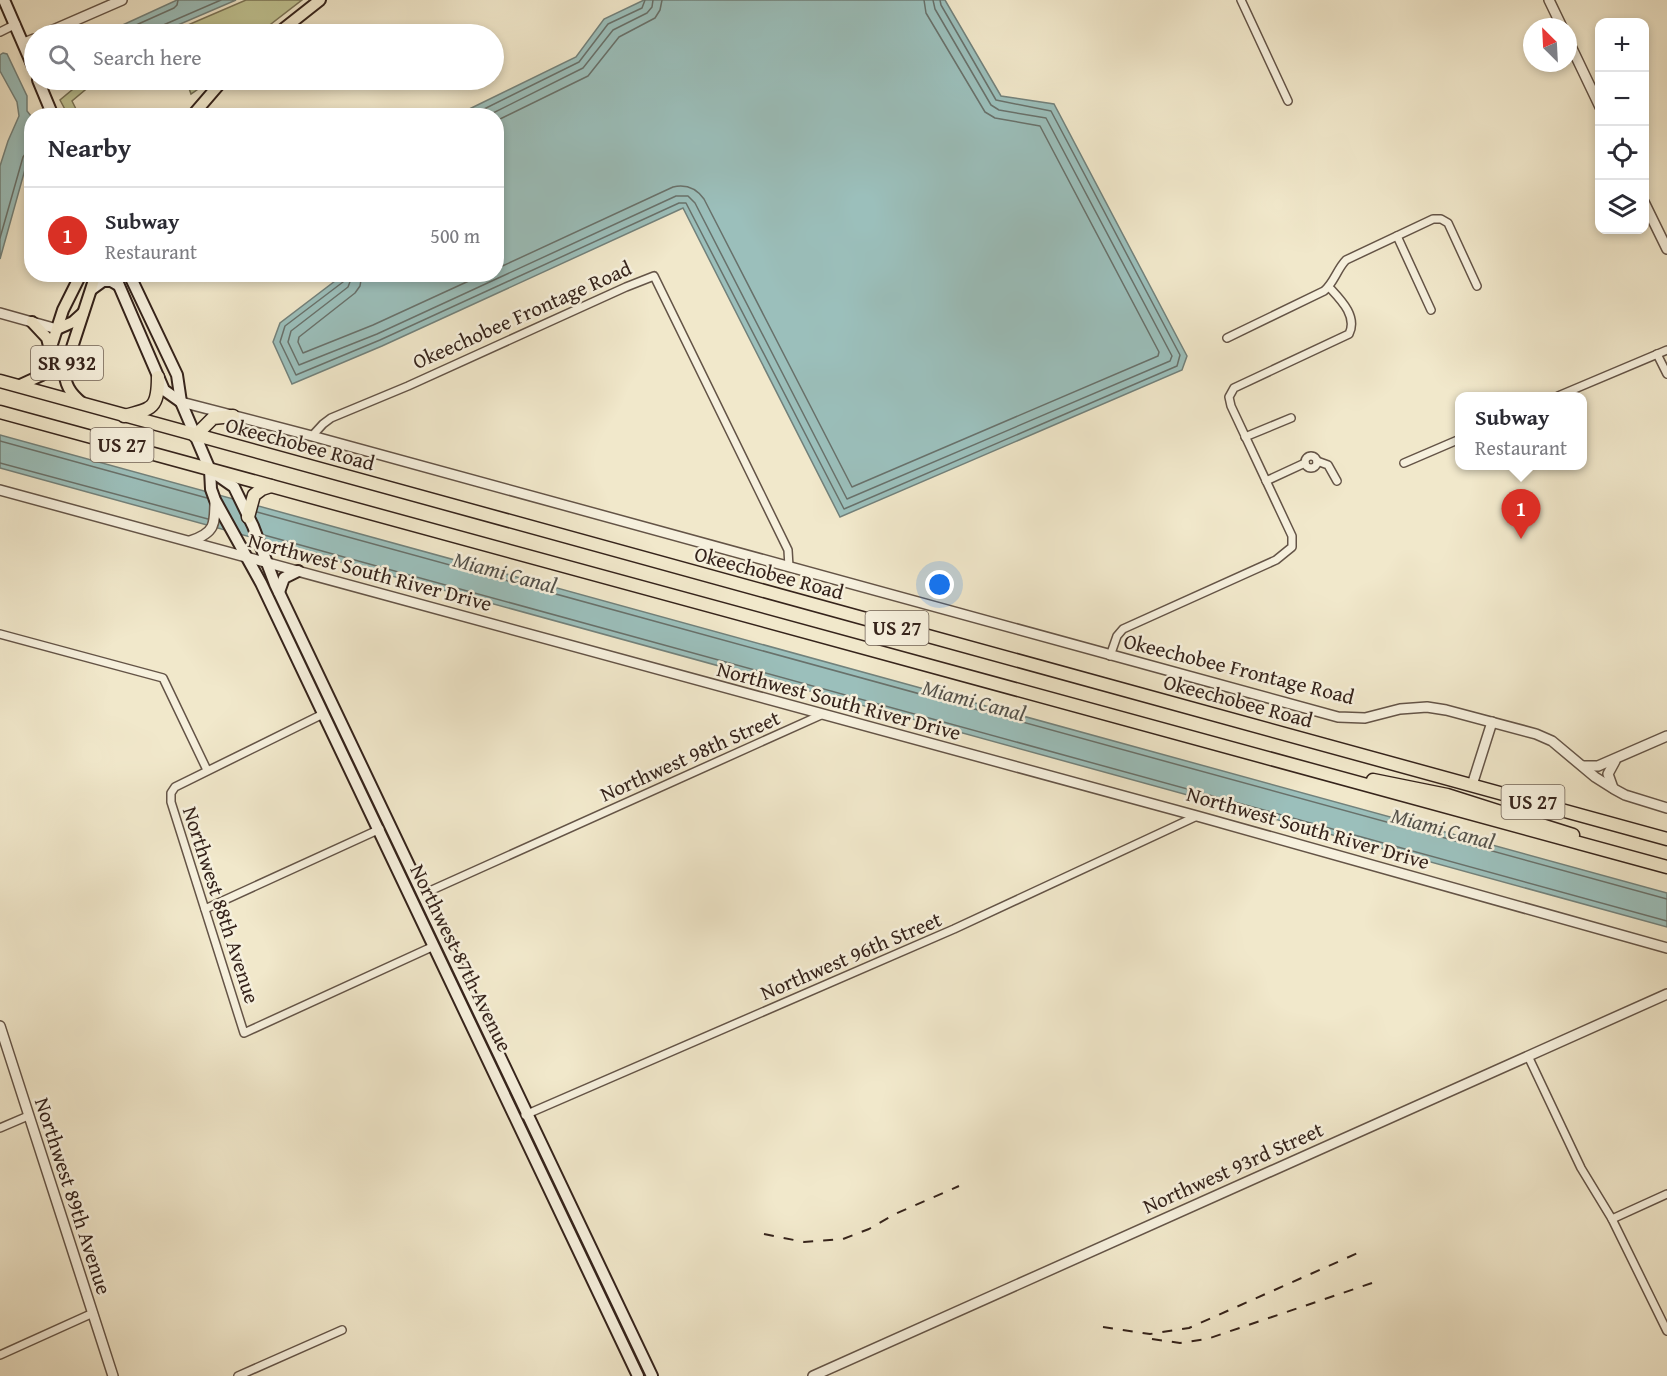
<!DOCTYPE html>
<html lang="en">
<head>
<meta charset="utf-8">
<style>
  body { margin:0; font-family:"Gentium Book Plus",serif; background:#f7f7f7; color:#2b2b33 }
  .controls { position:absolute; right:18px; top:18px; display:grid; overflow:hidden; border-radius:12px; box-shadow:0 3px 9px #0003 }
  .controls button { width:54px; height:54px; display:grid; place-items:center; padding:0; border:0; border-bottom:2px solid #e1e1e2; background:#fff; color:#2b2b33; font:30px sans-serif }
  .compass { position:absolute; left:1523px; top:18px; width:54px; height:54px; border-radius:50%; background:#fff; box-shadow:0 3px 9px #0003; rotate:336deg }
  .you { position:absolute; left:940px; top:585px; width:21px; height:21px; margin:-15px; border:4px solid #fff; border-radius:50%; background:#1a73e8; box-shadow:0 0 0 9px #1a73e833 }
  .badge { display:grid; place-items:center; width:39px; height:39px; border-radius:50%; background:#d93025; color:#fff; font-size:20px; font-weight:700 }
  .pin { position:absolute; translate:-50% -50px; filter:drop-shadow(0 2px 3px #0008) }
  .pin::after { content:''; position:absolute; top:32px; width:21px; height:18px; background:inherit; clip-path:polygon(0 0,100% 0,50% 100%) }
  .popup { position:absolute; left:1455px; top:392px; width:132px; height:78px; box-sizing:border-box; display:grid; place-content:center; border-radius:12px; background:#fff; filter:drop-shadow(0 2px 4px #0005); font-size:20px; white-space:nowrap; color:#7c7c81 }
  .popup b { font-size:22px; color:#2b2b33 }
  .popup::after { content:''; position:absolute; left:50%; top:100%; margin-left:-12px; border:12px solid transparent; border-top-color:#fff }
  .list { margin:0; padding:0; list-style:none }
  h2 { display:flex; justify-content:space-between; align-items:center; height:78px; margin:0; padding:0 24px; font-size:26px }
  h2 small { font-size:20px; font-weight:400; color:#7c7c81 }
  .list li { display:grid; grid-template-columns:39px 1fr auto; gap:18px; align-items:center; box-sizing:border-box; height:96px; padding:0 24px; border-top:2px solid #e1e1e2 }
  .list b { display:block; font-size:22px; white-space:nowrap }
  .list p { margin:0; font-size:20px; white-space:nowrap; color:#7c7c81 }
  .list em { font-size:20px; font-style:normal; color:#7c7c81 }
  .icon { flex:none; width:33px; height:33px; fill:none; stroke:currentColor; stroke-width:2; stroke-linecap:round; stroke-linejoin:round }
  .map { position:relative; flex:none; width:1667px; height:1376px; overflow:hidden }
  .search { position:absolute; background:#fff; box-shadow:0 3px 9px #0003; left:24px; top:24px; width:480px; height:66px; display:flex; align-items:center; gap:15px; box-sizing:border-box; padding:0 21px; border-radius:33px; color:#7c7c81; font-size:22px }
  .panel { position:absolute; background:#fff; box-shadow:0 3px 9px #0003; left:24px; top:108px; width:480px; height:174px; border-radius:24px }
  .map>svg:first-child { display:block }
  .green { fill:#c0c493; stroke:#7a7457; stroke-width:1.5 }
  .water { fill:#9bbfbb; stroke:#72817b; stroke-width:1.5 }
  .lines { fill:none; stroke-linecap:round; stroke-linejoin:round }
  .shore { stroke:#68716b; stroke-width:1.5 }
  .minor-casing { stroke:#645447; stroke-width:10 }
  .tertiary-casing { stroke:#645447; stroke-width:12 }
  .secondary-casing { stroke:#35231b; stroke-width:14 }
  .primary-casing { stroke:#35231b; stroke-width:14 }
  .trunk-casing { stroke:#35231b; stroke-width:15 }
  .minor { stroke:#f6f0dd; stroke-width:7 }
  .tertiary { stroke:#f6f0dd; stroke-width:9 }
  .secondary { stroke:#f6f0dd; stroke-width:10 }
  .primary { stroke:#f1e8cb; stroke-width:10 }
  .trunk { stroke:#f1e8cb; stroke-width:12 }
  .rail { stroke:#35231b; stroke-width:2; stroke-dasharray:10 10; stroke-linecap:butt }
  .labels { text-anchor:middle; stroke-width:5; stroke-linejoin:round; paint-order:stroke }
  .shield { fill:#f6f0dd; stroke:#6f6055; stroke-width:1.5 }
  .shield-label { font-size:20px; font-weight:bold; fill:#35231b }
  .street-label { font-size:21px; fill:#35231b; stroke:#f6f0dd }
  .water-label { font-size:22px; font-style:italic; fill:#54524b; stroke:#f6f0dd }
</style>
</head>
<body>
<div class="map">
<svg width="1667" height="1376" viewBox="0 0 1667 1376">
  <rect width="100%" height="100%" fill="#f1e8cb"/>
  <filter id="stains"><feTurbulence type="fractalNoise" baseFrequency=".00333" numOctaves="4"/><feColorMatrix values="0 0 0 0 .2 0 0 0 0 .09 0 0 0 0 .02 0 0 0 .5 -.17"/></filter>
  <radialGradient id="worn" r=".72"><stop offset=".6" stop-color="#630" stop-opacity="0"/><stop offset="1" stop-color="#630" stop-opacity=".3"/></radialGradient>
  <!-- green -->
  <g class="green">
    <polygon points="246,0 302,0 258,34 167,34"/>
    <polygon points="84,80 97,80 72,101 79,115 68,115 60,100"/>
    <polygon points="186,80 211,80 191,94"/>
  </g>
  <!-- water -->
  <g class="water">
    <polygon points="177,0 236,0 157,34 103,34"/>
    <polygon points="644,0 945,0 1001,96 1054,104 1187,356 1182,370 840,517 683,208 382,346 292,384 273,342 280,323 343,275 496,274 496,116 457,115 576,57 604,19"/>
    <polygon points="3,53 7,54 27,96 27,111 31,116 31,148 0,259 0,166 8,141 19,116 17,102 0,71 0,55"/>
    <polygon points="0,435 1667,893 1667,927 0,468"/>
  </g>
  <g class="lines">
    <!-- shore -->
    <g class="shore">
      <polyline points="116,34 174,8 177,5 178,0"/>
      <polyline points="157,34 158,30 161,26 221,0"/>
      <polyline points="470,116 579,62 608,24 642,8 645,0"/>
      <polyline points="487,116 583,68 613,30 647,13 652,7 653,0"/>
      <polyline points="496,121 588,76 619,37 655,18 660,10 662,0"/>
      <polyline points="0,238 23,157 26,153 32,152"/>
      <path d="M496,269L673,187C686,184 696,188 704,199L852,487L1158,356L1159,352L1040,126L995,118L985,112L926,13L924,0"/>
      <polyline points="345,274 343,282 285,326 280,342 296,375 380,340 679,203 686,203 844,509 1177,366 1180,355 1051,111 996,100 941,5 940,0"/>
      <polyline points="353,274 348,287 291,331 288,342 299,365 377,334 676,196 688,196 695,203 847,499 1170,361 1172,356 1046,118 999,110 991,105 935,9 933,0"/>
      <polyline points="362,274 360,286 355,293 299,337 298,342 303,353 373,325 484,274"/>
      <polyline points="0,441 207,498"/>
      <polyline points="0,463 208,519"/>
      <polyline points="257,512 1667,899"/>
      <polyline points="264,535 1667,921"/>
    </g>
    <!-- minor casing -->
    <g class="minor-casing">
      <g id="minor">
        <polyline points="1241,0 1288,101"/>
        <polyline points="0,32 16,24"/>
        <polyline points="1397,236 1431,310"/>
        <path d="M1227,338L1324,291C1334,283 1337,269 1346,260L1433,219H1441L1448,223L1477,286"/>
        <polyline points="1657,354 1667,374"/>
        <polyline points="1558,396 1667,350"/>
        <polyline points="312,436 323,424 331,418 408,386 626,287 654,276 788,550 789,567"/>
        <polyline points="1245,437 1291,418"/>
        <circle cx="1311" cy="462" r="6"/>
        <polyline points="1317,461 1328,465 1337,481"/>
        <polyline points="1404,463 1460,439"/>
        <polyline points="1266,481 1305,463"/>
        <polyline points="0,634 163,678 207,770"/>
        <path d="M1110,656L1117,636L1123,629L1276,560L1292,547V536L1231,406L1229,397L1234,388L1349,334C1358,316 1340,299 1329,287"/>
        <polyline points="323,714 175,787 171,793 171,802 244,1033 434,946"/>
        <polyline points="423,894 821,715"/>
        <polyline points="205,909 380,829"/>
        <polyline points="1528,1056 1581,1168 1612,1219 1667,1331"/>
        <polyline points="525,1115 954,929 1197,816"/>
        <polyline points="0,1128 28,1116"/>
        <polyline points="1612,1219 1667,1194"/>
        <polyline points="0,1355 93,1313"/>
        <polyline points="238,1376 342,1330"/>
      </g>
    </g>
    <!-- tertiary casing -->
    <g class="tertiary-casing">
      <g id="tertiary">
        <polyline points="1549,0 1562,27"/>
        <polyline points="44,34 122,0"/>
        <polyline points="1568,40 1600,107"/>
        <polyline points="24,43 34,39"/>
        <polyline points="1644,202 1667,249"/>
        <polyline points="0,313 57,329"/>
        <polyline points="181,402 312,436 1338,717 1365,718 1400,709 1427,707 1446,710 1536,734 1552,741 1595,777 1614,789 1625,795 1667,808"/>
        <polyline points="0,490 1197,816 1667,948"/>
        <path d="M190,541C215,533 215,525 215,500"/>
        <polyline points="1583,766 1598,766 1667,736"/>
        <polyline points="1472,785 1492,722"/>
        <polyline points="1613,788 1608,774 1615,761"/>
        <polyline points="0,1026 113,1376"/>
        <polyline points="813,1376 1667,994"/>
      </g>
    </g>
    <!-- secondary casing -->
    <g class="secondary-casing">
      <g id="secondary">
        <polyline points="4,0 34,69"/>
        <polyline points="38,80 53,116"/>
        <polyline points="114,274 164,390 181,402"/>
        <polyline points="129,274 177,375 181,402 210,470 211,489 215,500 261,583 638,1376"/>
        <polyline points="92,289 103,281 111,281 118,285"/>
        <polyline points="211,471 234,487 253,526 275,584 652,1376"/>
        <polyline points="279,592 284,578 298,571"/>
      </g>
    </g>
    <!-- primary casing -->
    <g class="primary-casing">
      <g id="primary">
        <polyline points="277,34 320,0"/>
        <polyline points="192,116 223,80"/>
        <polyline points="32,322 47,338 50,350"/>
        <polyline points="57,329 73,322 83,313"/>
        <polyline points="18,386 42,375 63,310 81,274"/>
        <path d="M82,403C70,393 64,384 65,369L96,274"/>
      </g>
    </g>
    <!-- trunk casing -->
    <g class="trunk-casing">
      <g id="trunk">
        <polyline points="0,381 1667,839"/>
        <polyline points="0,412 1667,867"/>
        <path d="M124,416C153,409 158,408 158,377"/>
        <polyline points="195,436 213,418 233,416"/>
        <polyline points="248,517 254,495 262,489 271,486"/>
        <polyline points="1373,780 1447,795 1573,835"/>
      </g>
    </g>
    <!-- minor -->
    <use href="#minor" class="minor"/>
    <!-- tertiary -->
    <use href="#tertiary" class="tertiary"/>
    <!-- secondary -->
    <use href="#secondary" class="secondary"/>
    <!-- primary -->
    <use href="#primary" class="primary"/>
    <!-- trunk -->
    <use href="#trunk" class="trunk"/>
    <!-- rail -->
    <g class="rail">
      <polyline points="764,1234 804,1242 843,1239 869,1229 895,1214 959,1186"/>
      <polyline points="1103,1327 1150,1334 1189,1328 1360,1252"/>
      <polyline points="1152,1339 1180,1343 1207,1339 1372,1283"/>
    </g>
  </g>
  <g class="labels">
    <!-- shield labels -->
    <g class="shield">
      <rect x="31" y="346" width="72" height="34" rx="4.5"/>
      <rect x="90.5" y="428" width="63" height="34" rx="4.5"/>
      <rect x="865.5" y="611" width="63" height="34" rx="4.5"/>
      <rect x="1501.5" y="785" width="63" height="34" rx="4.5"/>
    </g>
    <g class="shield-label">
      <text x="67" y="370">SR 932</text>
      <text x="122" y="452">US 27</text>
      <text x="897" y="635">US 27</text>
      <text x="1533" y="809">US 27</text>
    </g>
    <!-- street labels -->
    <g class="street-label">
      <text transform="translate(522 315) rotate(-24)" y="7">Okeechobee Frontage Road</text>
      <text transform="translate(300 444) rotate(15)" y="7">Okeechobee Road</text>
      <text transform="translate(370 572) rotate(15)" y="7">Northwest South River Drive</text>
      <text transform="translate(769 573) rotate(15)" y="7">Okeechobee Road</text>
      <text transform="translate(1239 669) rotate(14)" y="7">Okeechobee Frontage Road</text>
      <text transform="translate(839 701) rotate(15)" y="7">Northwest South River Drive</text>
      <text transform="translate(1238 701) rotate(15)" y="7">Okeechobee Road</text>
      <text transform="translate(690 756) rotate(-24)" y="7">Northwest 98th Street</text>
      <text transform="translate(1308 828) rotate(16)" y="7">Northwest South River Drive</text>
      <text transform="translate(221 905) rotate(72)" y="7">Northwest 88th Avenue</text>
      <text transform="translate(851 956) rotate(-23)" y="7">Northwest 96th Street</text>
      <text transform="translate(461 958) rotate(64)" y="7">Northwest 87th Avenue</text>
      <text transform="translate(1233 1168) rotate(-24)" y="7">Northwest 93rd Street</text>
      <text transform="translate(73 1196) rotate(72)" y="7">Northwest 89th Avenue</text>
    </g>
    <!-- water labels -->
    <g class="water-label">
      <text transform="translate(505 572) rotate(15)" y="8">Miami Canal</text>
      <text transform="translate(974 700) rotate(15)" y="8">Miami Canal</text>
      <text transform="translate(1443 828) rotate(15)" y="8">Miami Canal</text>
    </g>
  </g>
  <rect width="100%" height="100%" filter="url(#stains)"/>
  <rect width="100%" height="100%" fill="url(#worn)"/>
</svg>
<div class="controls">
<button>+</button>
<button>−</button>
<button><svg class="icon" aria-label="locate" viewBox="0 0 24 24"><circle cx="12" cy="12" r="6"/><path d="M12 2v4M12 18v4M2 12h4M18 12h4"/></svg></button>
<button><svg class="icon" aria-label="layers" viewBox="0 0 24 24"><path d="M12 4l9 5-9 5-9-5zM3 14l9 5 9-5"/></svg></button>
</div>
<svg class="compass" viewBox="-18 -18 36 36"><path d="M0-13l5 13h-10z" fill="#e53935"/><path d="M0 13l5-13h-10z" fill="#7c7c81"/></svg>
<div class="you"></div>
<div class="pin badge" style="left:1521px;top:539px">1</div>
<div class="popup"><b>Subway</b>Restaurant</div>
<div class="search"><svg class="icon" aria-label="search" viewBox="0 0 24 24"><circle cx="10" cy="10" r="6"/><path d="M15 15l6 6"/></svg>Search here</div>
<section class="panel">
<h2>Nearby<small></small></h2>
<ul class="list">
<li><span class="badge">1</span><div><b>Subway</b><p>Restaurant</p></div><em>500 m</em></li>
</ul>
</section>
</div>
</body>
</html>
